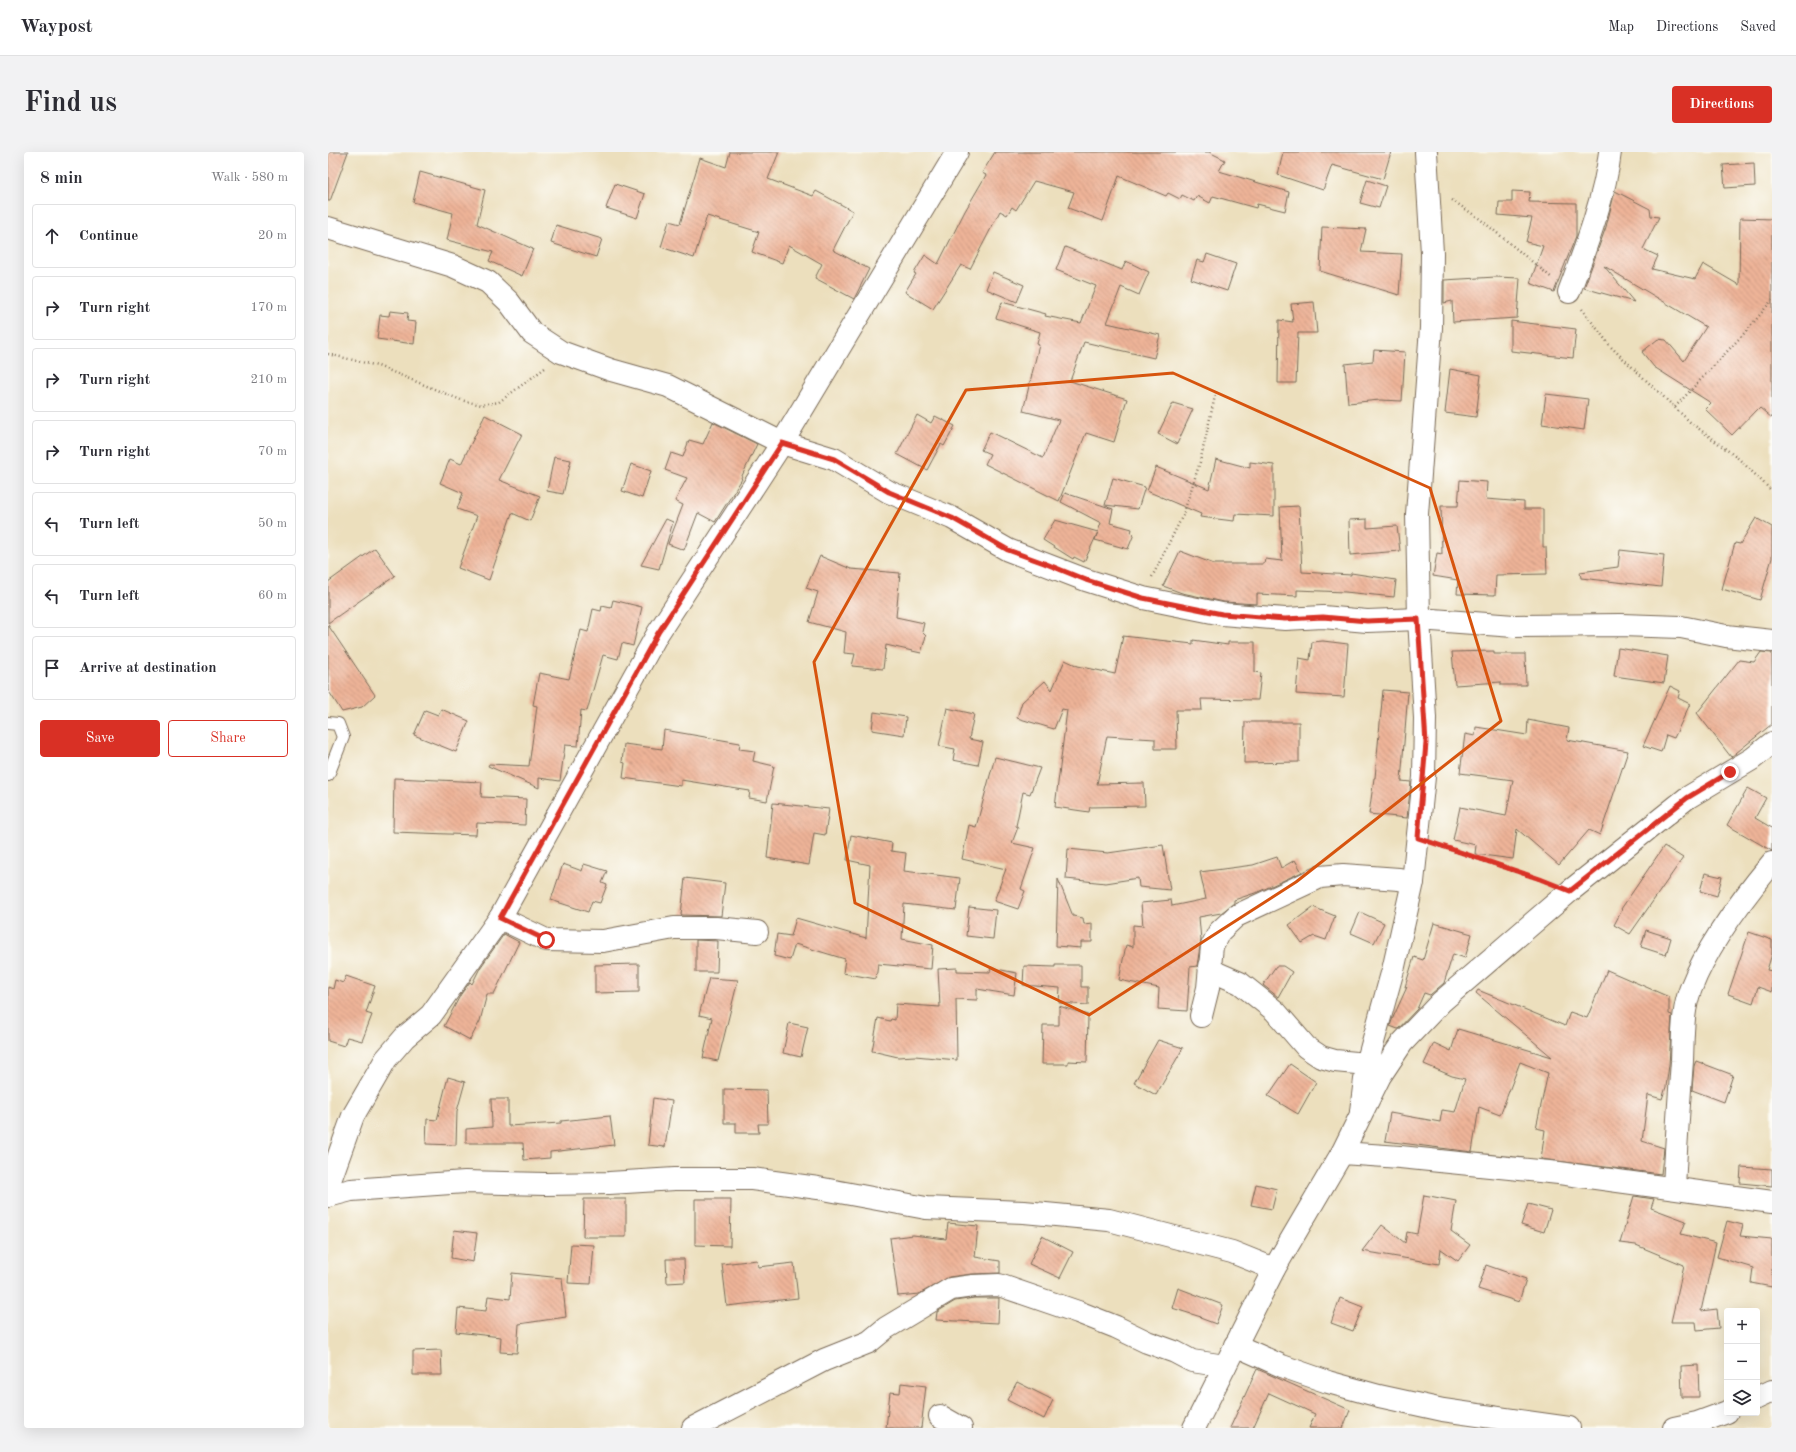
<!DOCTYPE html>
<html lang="en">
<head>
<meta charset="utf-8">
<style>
  body { margin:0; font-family:"Old Standard TT",serif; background:#f2f2f3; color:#2b2b33 }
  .controls { position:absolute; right:12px; bottom:12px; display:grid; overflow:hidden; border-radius:4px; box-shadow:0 4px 16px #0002 }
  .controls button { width:36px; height:36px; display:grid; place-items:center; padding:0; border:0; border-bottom:1px solid #e1e1e2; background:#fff; color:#2b2b33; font:20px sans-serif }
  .stop { position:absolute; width:12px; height:12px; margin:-9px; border:3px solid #d93025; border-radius:50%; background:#fff }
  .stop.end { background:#d93025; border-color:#fff; box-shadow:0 1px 4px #0008 }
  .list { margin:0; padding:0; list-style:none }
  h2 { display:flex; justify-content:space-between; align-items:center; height:52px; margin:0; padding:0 16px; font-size:17px }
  h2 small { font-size:13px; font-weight:400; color:#7c7c81 }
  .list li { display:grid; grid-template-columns:26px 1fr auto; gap:12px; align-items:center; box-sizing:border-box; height:64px; margin:0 8px 8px; padding:0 8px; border:1px solid #e1e1e2; border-radius:4px }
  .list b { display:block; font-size:15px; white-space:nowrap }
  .list em { font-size:13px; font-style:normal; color:#7c7c81 }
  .actions { display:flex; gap:8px; padding:12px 16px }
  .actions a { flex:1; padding:9px 0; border:1px solid #d93025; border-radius:4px; text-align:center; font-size:14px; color:#d93025 }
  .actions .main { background:#d93025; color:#fff }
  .icon { flex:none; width:22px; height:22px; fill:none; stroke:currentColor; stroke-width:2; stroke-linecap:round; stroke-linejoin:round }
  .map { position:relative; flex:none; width:1444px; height:1276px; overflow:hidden; border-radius:4px }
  header { display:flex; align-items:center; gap:24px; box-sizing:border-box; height:56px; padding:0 20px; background:#fff; border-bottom:1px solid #e1e1e2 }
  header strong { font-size:19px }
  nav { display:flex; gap:22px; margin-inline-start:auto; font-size:14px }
  .intro { display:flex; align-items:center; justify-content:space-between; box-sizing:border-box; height:96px; padding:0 24px }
  h1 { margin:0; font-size:28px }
  .button { padding:10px 18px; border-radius:4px; background:#d93025; color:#fff; font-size:14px; font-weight:700 }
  main { display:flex; gap:24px; padding:0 24px }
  aside { flex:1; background:#fff; border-radius:4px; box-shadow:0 4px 16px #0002 }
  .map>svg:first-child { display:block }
  .building { fill:url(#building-back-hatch) }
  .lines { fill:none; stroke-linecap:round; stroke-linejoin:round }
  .service-casing { stroke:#796956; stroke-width:14 }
  .minor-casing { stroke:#796956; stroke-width:24 }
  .path { stroke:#796956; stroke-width:2.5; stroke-dasharray:1 3; stroke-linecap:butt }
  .service { stroke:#fff; stroke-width:12 }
  .minor { stroke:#fff; stroke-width:22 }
  .route { stroke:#d93025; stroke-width:5 }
  .marked { fill:none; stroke:#d7540e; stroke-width:3; stroke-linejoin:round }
</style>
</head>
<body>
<header>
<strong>Waypost</strong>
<nav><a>Map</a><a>Directions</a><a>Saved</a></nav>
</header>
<div class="intro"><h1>Find us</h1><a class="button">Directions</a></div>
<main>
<aside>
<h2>8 min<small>Walk · 580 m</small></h2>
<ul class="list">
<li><svg class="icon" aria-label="ahead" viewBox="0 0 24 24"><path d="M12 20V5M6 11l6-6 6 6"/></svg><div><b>Continue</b></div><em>20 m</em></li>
<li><svg class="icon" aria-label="right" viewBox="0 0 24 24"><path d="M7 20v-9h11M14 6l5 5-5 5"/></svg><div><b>Turn right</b></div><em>170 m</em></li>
<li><svg class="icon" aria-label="right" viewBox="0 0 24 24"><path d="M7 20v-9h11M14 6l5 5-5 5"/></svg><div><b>Turn right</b></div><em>210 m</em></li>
<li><svg class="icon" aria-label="right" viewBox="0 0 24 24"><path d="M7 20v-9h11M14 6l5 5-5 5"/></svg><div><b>Turn right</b></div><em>70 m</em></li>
<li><svg class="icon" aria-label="left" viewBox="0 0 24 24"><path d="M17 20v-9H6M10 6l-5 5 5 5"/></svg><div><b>Turn left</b></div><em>50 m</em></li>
<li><svg class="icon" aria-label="left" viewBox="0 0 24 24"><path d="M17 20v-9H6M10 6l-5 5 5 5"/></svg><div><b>Turn left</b></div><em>60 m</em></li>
<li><svg class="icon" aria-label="arrive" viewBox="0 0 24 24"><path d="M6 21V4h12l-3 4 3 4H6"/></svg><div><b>Arrive at destination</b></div></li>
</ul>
<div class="actions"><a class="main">Save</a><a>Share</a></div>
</aside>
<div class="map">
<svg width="1444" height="1276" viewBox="0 0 1444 1276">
  <defs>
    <pattern id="building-back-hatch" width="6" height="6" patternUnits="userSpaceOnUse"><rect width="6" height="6" fill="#eeb498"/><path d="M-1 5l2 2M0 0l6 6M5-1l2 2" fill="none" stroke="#c2937b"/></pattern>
  </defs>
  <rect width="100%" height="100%" fill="#fdfcf7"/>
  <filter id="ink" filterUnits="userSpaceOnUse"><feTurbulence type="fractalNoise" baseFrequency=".025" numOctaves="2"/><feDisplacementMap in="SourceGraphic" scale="8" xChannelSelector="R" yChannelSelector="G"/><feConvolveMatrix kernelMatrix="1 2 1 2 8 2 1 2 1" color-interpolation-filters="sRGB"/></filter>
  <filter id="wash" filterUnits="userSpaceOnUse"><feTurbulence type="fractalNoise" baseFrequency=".012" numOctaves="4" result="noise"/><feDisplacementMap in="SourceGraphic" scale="16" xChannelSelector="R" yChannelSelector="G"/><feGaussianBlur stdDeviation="0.9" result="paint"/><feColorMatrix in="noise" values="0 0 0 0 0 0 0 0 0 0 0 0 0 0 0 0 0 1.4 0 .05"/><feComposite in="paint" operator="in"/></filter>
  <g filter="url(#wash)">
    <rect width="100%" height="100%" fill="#ecdfbd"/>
    <g id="blocks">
      <!-- building -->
      <g class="building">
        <polygon points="0,0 20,0 2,49 0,49"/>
        <polygon points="402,0 451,0 440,27 485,44 488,39 525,59 505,98 541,117 526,147 487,126 494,112 461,93 454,111 424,100 431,80 379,64 366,106 333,95 341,69 352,72 372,6 398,15"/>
        <polygon points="667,0 881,0 897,8 891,19 961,40 957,59 929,52 928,56 885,44 882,51 869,44 866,49 854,43 852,47 840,41 838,44 791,24 775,69 740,56 746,40 706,29 688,58 684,55 679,63 672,59 642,117 633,113 605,157 577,140 588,122 586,121 597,103 610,112 637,59 658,23 654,21"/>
        <polygon points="955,0 1063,0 1055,27 1004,13 995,38 950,23"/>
        <polygon points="1426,11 1427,34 1397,36 1395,13"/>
        <polygon points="92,20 157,38 149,72 205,97 194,124 161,109 165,100 119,88 125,61 85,50"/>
        <polygon points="1039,28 1058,34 1051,56 1032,51"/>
        <polygon points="287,32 317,42 309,66 278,56"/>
        <polygon points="1184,39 1202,40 1201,50 1248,51 1248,84 1226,140 1202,131 1215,94 1198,90 1204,66 1170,63 1171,50 1184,50"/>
        <polygon points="1287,39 1322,57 1323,64 1331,65 1315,97 1330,104 1324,117 1367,127 1375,112 1411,133 1412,66 1444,67 1444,266 1432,256 1430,258 1429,257 1404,283 1377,257 1383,251 1326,215 1314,200 1330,187 1338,188 1356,209 1378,175 1276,114 1306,150 1256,136 1278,75"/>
        <polygon points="228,73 274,87 268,105 223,91"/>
        <polygon points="994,75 1038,77 1033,100 1074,102 1071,143 992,119"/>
        <polygon points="737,95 794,118 798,109 821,120 811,143 793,135 779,171 832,183 826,206 756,190 742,229 799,247 786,290 758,281 731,349 657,312 662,302 653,298 662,280 715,306 731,268 695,259 711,193 709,192 712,180 668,166 674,150 718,162 717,164 753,171 768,134 728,118"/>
        <polygon points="879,102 908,112 899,139 863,127 869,108 876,110"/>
        <polygon points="665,120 696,133 689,150 658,137"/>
        <polygon points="1168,125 1192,126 1189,166 1125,170 1124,149 1116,151 1116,128"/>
        <polygon points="986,150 989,181 970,181 968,231 950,231 951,168 965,170 963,152"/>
        <polygon points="62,159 80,161 79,169 88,170 86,192 49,187 52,163 61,164"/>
        <polygon points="1183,169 1248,177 1245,206 1183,199"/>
        <polygon points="1046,198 1077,200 1074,249 1052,248 1020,251 1017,212 1045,209"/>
        <polygon points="1122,217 1153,223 1148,265 1117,261"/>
        <polygon points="1218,242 1260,247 1256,278 1214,272"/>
        <polygon points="845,251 865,257 849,292 830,282"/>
        <polygon points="157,263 194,282 171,328 212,344 202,369 184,361 161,428 130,416 149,364 129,357 135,341 112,331 122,307 133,312"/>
        <polygon points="589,263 603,271 607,264 627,274 616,294 613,292 599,318 569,302"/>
        <polygon points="385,270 429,292 413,326 414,327 387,370 370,361 356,398 340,392 355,353 347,349 359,326 337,318 343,301 355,305 361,288 375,292"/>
        <polygon points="226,305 243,308 235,342 219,339"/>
        <polygon points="888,307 922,316 922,310 946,313 946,364 907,362 906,369 872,365 873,362 819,339 828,315 881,337"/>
        <polygon points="303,312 323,319 314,346 294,339"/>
        <polygon points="785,326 817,335 810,357 777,353"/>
        <polygon points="1132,328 1159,330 1158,347 1196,350 1196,357 1215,357 1215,395 1218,395 1219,422 1168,423 1167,443 1129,442 1130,428 1105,424 1109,401 1114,402 1113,354 1130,354"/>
        <polygon points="737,341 785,357 782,371 804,377 803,381 806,382 800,397 767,388 773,371 733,350"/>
        <polygon points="971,354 974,420 1023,423 1023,421 1068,428 1066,445 1017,440 969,438 969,444 929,442 929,452 896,450 854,441 835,434 852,399 886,412 936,412 937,407 954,409 952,355"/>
        <polygon points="1428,366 1444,375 1444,406 1432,448 1394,437 1407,391 1412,392"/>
        <polygon points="338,367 345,370 331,417 313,413"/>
        <polygon points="1039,367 1039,376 1069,374 1072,399 1022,403 1021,368"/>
        <polygon points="727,368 770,380 756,410 746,405 745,407 715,388"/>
        <polygon points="47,396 67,424 0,471 0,430"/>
        <polygon points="1292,398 1336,403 1333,435 1253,426 1252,420 1290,415"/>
        <polygon points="492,404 523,417 572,421 568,465 596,471 594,480 598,484 593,501 558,493 555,517 524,514 527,502 516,501 518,480 481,470 490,440 478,436"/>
        <polygon points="285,448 314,455 305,494 294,491 290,507 275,503 259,559 253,558 250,594 237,593 232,629 211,626 211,636 160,614 161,612 201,614 209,554 205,553 211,521 241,527 253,478 260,480 265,457 273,459 274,454 283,456"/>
        <polygon points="0,473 47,543 34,555 14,560 0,538"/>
        <polygon points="795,484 865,492 865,488 900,493 900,490 927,490 927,520 933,521 930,548 873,547 874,558 848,558 849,597 827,597 827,587 779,584 769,632 816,631 817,654 762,655 761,660 727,655 739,558 734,557 726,577 689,566 694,550 717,529 724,538 737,508 750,514 787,522"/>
        <polygon points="995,489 1020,492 1016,545 968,542 971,506 982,508 984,490"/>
        <polygon points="1290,496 1340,504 1336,531 1286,524"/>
        <polygon points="1166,499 1166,502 1197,502 1198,533 1173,533 1173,530 1127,533 1124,500"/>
        <polygon points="1433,500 1444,501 1444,572 1403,605 1369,561 1411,508 1426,510"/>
        <polygon points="1342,534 1352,539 1350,546 1362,552 1346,586 1338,583 1333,600 1315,594"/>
        <polygon points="1055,538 1080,540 1073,629 1083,630 1079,666 1041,662 1046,626 1047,626"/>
        <polygon points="619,556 646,562 641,587 655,590 650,613 625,608 627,597 611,594"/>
        <polygon points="113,557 141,569 128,600 86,583 97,558 110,563"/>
        <polygon points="546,560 578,565 576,583 544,578"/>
        <polygon points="1200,568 1241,576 1239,588 1300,599 1272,683 1261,678 1231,713 1189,677 1185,707 1147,702 1148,693 1125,688 1132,655 1178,664 1185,628 1132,621 1137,582 1147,584 1148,575 1199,583"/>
        <polygon points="917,570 971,570 971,610 916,611"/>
        <polygon points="336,578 412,591 411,597 427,599 425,609 446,614 439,649 421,646 422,639 353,628 353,634 295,626 297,611 294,610 296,592 334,597"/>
        <polygon points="667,605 712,616 702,642 695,640 688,674 690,675 684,691 707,696 693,737 697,739 690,757 666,749 678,717 634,707 641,673 648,675"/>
        <polygon points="66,626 154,630 153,645 198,647 197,673 149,671 148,683 65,680"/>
        <polygon points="1420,636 1438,646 1427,666 1444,676 1444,699 1399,673"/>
        <polygon points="445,651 501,657 497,683 486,681 481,713 439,706"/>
        <polygon points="523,683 564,691 563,699 578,701 576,719 632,726 628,758 576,752 574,787 605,793 603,817 550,812 548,827 515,821 517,807 467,792 462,808 446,804 449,782 463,784 468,766 538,786 542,713 519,708"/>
        <polygon points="835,693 842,738 811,735 810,726 778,731 738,727 740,697 780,701"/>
        <polygon points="1336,694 1355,706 1302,782 1286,773 1294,758 1293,757"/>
        <polygon points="949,705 953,716 967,708 974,720 930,740 906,748 906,751 893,761 871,765 873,788 869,814 862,815 859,859 830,857 831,836 791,828 798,793 805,795 805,773 815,774 813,751 843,748 844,754 878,747 872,720 925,713"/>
        <polygon points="235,712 254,719 256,712 279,719 274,731 279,733 272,751 264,749 260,760 223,748"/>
        <polygon points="1377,721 1394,725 1389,744 1372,739"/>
        <polygon points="357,726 397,731 393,764 353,763"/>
        <polygon points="730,727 745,764 755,766 756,772 764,771 764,790 753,790 753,796 728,794"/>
        <polygon points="641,755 668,758 665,787 638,784"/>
        <polygon points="985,755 1007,764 998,788 986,784 974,791 961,773"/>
        <polygon points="1032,760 1056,771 1046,791 1023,781"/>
        <polygon points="1106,771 1144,782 1137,806 1125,802 1116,831 1102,843 1096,841 1089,857 1070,877 1062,874 1064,868 1079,835 1077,835 1086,805 1095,808"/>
        <polygon points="1318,778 1343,786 1338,803 1313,795"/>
        <polygon points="1421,780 1444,788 1444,802 1439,818 1444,819 1444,840 1430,835 1425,851 1400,842"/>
        <polygon points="176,782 191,790 166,842 159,842 152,869 142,888 116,874 133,842 142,830 144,832 152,816"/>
        <polygon points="368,788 390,789 389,820 368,820"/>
        <polygon points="311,812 311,840 267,841 267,813"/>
        <polygon points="727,813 753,813 753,835 760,835 760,853 731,851 732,836 695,833 696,814 727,815"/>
        <polygon points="948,814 955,814 964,820 950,845 935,833"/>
        <polygon points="629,816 629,819 662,820 663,816 689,821 686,843 649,837 649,848 628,847 629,908 587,904 570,905 544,899 550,866 562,869 563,867 567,868 568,852 612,855 610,817"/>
        <polygon points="1279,818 1341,845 1341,862 1344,863 1341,913 1338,935 1334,947 1320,943 1314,989 1336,996 1333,1022 1213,1007 1217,978 1208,976 1220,921 1192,910 1172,963 1151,955 1144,1000 1057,989 1062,961 1112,970 1114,958 1127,960 1137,927 1124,924 1096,912 1106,891 1123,899 1130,877 1224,905 1148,841 1150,838 1237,874 1242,860 1259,866"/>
        <polygon points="18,824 47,834 38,861 44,863 34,889 19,885 16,894 0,889 0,835 5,837 7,828 15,831"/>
        <polygon points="381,826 410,828 390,909 375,906 384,866 371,863"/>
        <polygon points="731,854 760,863 759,910 740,909 740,912 714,912 715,873 731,873"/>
        <polygon points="461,871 480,875 473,905 455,901"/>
        <polygon points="830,888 855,896 828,943 806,931"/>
        <polygon points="1368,909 1405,923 1396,950 1364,938 1366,914"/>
        <polygon points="962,912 988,930 970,962 940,944"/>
        <polygon points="120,925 137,930 129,959 128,993 98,992 99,967 109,968"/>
        <polygon points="396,937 439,938 440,972 430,972 431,981 408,981 408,971 396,971"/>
        <polygon points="325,946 344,949 337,995 320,993"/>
        <polygon points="163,947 180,947 180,974 233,971 233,969 282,964 286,993 222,1000 222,1006 196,1008 195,991 138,991 138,977 164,975"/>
        <polygon points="1413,1015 1444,1017 1444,1034 1412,1031"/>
        <polygon points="928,1032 949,1037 944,1057 923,1053"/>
        <polygon points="1096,1043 1128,1049 1123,1079 1142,1093 1130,1109 1113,1097 1111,1112 1034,1099 1054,1073 1077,1091 1079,1080 1089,1082"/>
        <polygon points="1306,1044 1326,1047 1323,1056 1358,1069 1353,1082 1388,1091 1373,1159 1389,1157 1391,1176 1369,1178 1368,1170 1343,1170 1356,1113 1308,1093 1292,1091"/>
        <polygon points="256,1047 298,1047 298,1085 255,1085"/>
        <polygon points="367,1047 403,1047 402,1094 367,1093"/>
        <polygon points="1200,1052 1223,1058 1216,1080 1193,1073"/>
        <polygon points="1399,1069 1415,1073 1412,1084 1444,1087 1444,1135 1423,1131 1425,1116 1389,1105"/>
        <polygon points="620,1071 650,1074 647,1105 672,1109 672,1121 644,1122 621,1125 591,1142 570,1144 562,1086 585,1083 618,1087"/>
        <polygon points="126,1078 149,1081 145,1110 123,1106"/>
        <polygon points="714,1084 745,1100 732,1126 701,1112"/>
        <polygon points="243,1092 266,1093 263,1132 240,1131"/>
        <polygon points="338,1107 356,1107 357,1130 339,1131"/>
        <polygon points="429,1108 430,1115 466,1111 470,1146 399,1154 394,1112"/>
        <polygon points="1158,1113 1198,1127 1191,1150 1150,1137"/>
        <polygon points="184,1121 234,1126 238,1165 191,1172 189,1201 172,1200 173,1185 128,1180 130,1156 158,1159 160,1144 182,1147"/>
        <polygon points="850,1136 895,1153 888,1172 872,1166 873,1165 844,1156"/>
        <polygon points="646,1146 671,1146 670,1171 608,1168 609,1160 627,1149"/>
        <polygon points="1012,1146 1035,1155 1025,1179 1003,1171"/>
        <polygon points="113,1198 114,1223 85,1223 85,1199"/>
        <polygon points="1370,1213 1371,1245 1354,1245 1353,1214"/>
        <polygon points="929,1217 1022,1258 1015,1276 981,1276 987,1262 941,1241 925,1276 902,1276"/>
        <polygon points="689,1230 725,1248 716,1267 679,1248"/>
        <polygon points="573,1231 598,1234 593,1276 558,1276 562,1240 572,1241"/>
      </g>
    </g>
  </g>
  <g filter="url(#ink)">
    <use href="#blocks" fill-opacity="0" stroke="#796956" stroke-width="1"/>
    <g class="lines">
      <!-- service casing -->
      <g class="service-casing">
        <polyline id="service" points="0,571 10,572 15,585 0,623"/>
      </g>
      <!-- minor casing -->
      <g class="minor-casing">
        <g id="minor">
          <polyline points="0,76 125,114 160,130 181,150 204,181 233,200 283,218 340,234 454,291 506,307 561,340 624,366 680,398 758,428 815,446 894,462 957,467 995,465 1039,469 1091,467 1186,474 1293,473 1353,475 1398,484 1444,489"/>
          <path d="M1241,140C1257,97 1277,45 1282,0"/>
          <polyline points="172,766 218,788 275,789 346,776 388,776 429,780"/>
          <polyline points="881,814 889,821 912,831 947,859 978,895 993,905 1007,909 1039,912"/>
          <polyline points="873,864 880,836 884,794 891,780 908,764 992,725 1015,723 1071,727 1085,730"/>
          <polyline points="1033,959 1039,912 1066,814 1085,730 1096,625 1097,566 1091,467 1089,362 1103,176 1104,101 1098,0"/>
          <polyline points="1014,1001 1072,1005 1231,1021 1444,1050"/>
          <polyline points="0,1034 25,964 58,907 77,885 103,863 172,766 330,481 454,291 629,0"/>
          <path d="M1346,1036C1348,994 1351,951 1354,909C1355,885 1354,858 1363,836C1379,794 1415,746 1444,711"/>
          <polyline points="0,1044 23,1038 137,1030 217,1032 281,1031 347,1027 424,1027 490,1036 598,1056 696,1060 781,1068 904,1100 946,1117"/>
          <polyline points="907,1193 954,1214 1000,1230 1051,1244 1115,1258 1241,1276"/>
          <polyline points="1429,1246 1444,1239"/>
          <polyline points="612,1264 633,1276"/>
          <polyline points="365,1276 496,1208 541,1190 558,1176 623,1137 645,1134 671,1133 750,1160 788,1175 819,1190 847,1200 864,1209 897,1214"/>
          <polyline points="866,1276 946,1117 1014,1001 1052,924 1074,891 1113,850 1242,739 1359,646 1424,607 1444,591"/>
          <polyline points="1346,1276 1369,1271 1399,1260"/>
        </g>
      </g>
      <!-- path -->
      <g class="path">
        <polyline points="1124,48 1152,67 1224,126"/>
        <polyline points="1254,157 1283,195 1362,270 1411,307 1444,339"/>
        <polyline points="0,202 50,214 133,248 153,253 171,250 217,216"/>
        <polyline points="1347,255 1422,175 1444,148"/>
        <polyline points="824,425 855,363 872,310 888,240"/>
        <polyline points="1111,694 1219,730"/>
      </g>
      <!-- service -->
      <use href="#service" class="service"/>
      <!-- minor -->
      <use href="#minor" class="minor"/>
    </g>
  </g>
  <g class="lines" filter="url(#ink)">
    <!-- route -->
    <polyline class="route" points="218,788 172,766 330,481 454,291 506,307 561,340 624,366 680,398 716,411 758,428 815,446 894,462 957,467 995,465 1039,469 1090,467 1098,591 1090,686 1212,727 1242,739 1359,646 1402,620"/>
  </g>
  <!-- marked area -->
  <path class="marked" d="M845,221L1102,336L1173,569L968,730L761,863L527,751L486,510L638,238Z"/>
</svg>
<div class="controls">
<button>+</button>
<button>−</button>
<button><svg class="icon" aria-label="layers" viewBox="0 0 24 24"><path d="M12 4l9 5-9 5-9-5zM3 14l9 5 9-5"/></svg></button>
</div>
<div class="stop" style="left:218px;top:788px"></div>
<div class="stop end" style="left:1402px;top:620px"></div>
</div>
</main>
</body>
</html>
